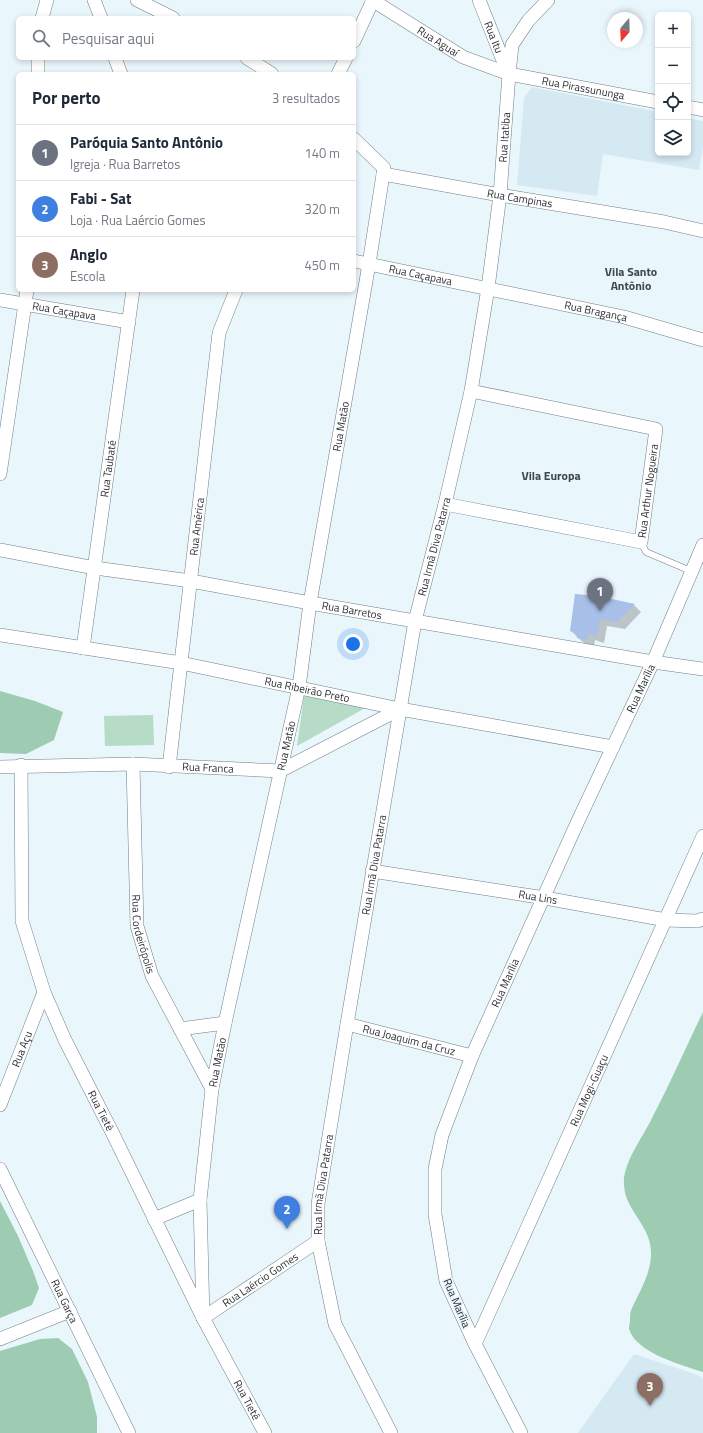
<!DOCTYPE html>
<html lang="pt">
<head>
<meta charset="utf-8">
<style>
  body { margin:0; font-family:"Titillium Web",sans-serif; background:#f6f6f7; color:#1f2937 }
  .controls { position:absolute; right:12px; top:12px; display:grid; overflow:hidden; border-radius:6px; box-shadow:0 2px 6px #0003 }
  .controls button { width:36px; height:36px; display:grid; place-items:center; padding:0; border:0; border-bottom:1px solid #e0e1e3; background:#fff; color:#1f2937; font:20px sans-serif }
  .compass { position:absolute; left:607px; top:12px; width:36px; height:36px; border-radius:50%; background:#fff; box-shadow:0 2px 6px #0003; rotate:199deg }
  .you { position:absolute; left:353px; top:644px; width:14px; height:14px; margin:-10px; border:3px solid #fff; border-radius:50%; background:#1a73e8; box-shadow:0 0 0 6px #1a73e833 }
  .badge { display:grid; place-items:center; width:26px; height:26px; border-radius:50%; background:#af2301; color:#fff; font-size:13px; font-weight:700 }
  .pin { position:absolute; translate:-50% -33px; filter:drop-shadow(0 1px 2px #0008) }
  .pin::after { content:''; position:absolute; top:21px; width:14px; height:12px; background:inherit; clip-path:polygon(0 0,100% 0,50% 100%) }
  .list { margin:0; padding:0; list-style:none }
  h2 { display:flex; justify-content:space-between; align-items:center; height:52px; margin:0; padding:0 16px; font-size:17px }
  h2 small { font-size:13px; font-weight:400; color:#747a83 }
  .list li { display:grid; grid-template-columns:26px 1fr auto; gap:12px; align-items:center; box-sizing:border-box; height:56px; padding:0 16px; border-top:1px solid #e0e1e3 }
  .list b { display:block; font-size:15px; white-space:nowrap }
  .list p { margin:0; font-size:13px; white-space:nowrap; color:#747a83 }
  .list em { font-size:13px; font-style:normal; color:#747a83 }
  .icon { flex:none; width:22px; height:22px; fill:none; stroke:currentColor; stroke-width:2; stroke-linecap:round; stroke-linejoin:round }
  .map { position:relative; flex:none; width:703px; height:1433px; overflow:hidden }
  .search { position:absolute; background:#fff; box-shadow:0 2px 6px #0003; left:16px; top:16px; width:340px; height:44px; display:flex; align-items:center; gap:10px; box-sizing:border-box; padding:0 14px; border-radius:6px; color:#747a83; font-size:15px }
  .panel { position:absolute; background:#fff; box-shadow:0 2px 6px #0003; left:16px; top:72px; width:340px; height:220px; border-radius:6px }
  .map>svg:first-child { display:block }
  .built { fill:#d5e9f3 }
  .green { fill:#b6dbc7 }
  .forest { fill:#9dccb3 }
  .shadow { fill:#0003 }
  .building { fill:#a8c0e7 }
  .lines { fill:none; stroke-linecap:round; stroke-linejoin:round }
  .lane-casing { stroke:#737e84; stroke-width:7 }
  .street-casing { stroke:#737e84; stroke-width:14 }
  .lane { stroke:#fff; stroke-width:6 }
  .street { stroke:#fff; stroke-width:13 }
  .labels { text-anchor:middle; stroke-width:3.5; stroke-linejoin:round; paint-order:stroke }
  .street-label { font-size:11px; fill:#2b3033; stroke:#e9f6fc }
  .neighbourhood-label { font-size:12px; font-weight:bold; fill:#3d484d; stroke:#e9f6fc }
</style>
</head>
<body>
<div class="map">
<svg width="703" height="1433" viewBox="0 0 703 1433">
  <rect width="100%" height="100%" fill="#e9f6fc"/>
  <!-- built -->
  <g class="built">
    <polygon points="532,87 658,112 658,153 688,153 688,118 703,121 703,147 699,170 603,154 597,196 517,185 524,98"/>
    <polygon points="634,1354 698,1375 703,1379 703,1433 578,1433"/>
  </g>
  <!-- green -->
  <g class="green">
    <polygon points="304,696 367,707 297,746"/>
    <polygon points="153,715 154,745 105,746 104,716"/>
  </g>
  <!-- forest -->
  <g class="forest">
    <polygon points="0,691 35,701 63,712 54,740 26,754 0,753"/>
    <path d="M703,1012V1372C682,1365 636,1353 629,1329C629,1327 630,1322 630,1320C630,1316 630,1312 632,1308C640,1291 651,1273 651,1254C652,1226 625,1211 624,1185C622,1163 644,1136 653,1116C671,1082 686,1047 703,1012Z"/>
    <polygon points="0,1201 18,1236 33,1271 39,1288 32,1305 0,1318"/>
    <polygon points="58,1338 72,1349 88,1382 97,1417 97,1433 0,1433 0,1351 40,1339"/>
  </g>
  <!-- shadow -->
  <polygon class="shadow" points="634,605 641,612 625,629 607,626 604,643 595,640 594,647 586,645 571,631"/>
  <!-- building -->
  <polygon class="building" points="575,594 598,596 635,604 617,622 600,619 597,636 588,633 587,640 577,638 576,633 570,631"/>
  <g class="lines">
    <!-- lane casing -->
    <g class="lane-casing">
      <polyline id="lane" points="641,542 646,552 691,571"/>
    </g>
    <!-- street casing -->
    <g class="street-casing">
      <g id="street">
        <polyline points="94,0 101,18"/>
        <polyline points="137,0 173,18"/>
        <path id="s1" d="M372,0L463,57L509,74L658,102"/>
        <path id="s2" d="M479,0L508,73"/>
        <polyline points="42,18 47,0"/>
        <polyline points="354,41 373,0"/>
        <polyline points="115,58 121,74"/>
        <polyline points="247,58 272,74"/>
        <polyline points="38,74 38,58"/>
        <polyline points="338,74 346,58"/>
        <polyline points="688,107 703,110"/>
        <path id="s3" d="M383,174L500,195L664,222L703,231"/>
        <path id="s4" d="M354,261L624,317L703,340"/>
        <path id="s5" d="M0,300L129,322"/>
        <polyline points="0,474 27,290"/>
        <path id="s6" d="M445,504L641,542L656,429L471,391"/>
        <path id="s7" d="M0,550L95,568L191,581L310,603L653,662L703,669"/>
        <path id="s8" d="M0,635L181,663L400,709L613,747"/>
        <path id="s9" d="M83,648L133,290"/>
        <path id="s10" d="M133,764L137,926L152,976L212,1089"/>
        <path id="s11" d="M21,765L22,921L44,992L65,1040L113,1134L203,1318L265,1433"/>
        <path id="s12" d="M0,767L133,764L280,771L400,709"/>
        <path id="s13" d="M169,767L219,333L236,290"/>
        <path id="s14" d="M372,871L545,898L666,920L697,921L703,919"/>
        <path id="s15" d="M347,1024L472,1056"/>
        <polyline points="180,1029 225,1023"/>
        <path id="s16" d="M0,1105L44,992"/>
        <path id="s17" d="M0,1169L129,1433"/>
        <polyline points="154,1219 200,1200"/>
        <path id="s18" d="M203,1318L200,1200L212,1089L225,1023L299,687L310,603L369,264L384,168L354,139"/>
        <path id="s19" d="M203,1318L318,1241"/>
        <polyline points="0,1339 70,1311"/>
        <path id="s20" d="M475,1344L703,836"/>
        <path id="s21" d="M391,1433L335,1324L318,1241V1204L347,1024L415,621L445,504L471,391L488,288L500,195L509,74L512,45L528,21L548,0"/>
        <path id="s22" d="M521,1433L475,1344L446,1281L435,1214V1169L442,1135L472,1056L578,821L653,662L703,545"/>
      </g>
    </g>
    <!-- lane -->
    <use href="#lane" class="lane"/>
    <!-- street -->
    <use href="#street" class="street"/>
  </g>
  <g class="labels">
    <!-- street labels -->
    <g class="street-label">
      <text dy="4" stroke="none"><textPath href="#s2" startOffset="40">Rua Itu</textPath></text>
      <text dy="4" stroke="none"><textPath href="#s1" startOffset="78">Rua Aguaí</textPath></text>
      <text dy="4" stroke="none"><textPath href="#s1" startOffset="232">Rua Pirassununga</textPath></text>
      <text dy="4" stroke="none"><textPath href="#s21" startOffset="1328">Rua Itatiba</textPath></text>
      <text dy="4" stroke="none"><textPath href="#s3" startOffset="139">Rua Campinas</textPath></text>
      <text dy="4" stroke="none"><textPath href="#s4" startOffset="68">Rua Caçapava</textPath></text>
      <text dy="4" stroke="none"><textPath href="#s5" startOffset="65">Rua Caçapava</textPath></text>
      <text dy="4" stroke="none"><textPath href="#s4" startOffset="247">Rua Bragança</textPath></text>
      <text dy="4" stroke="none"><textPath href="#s18" startOffset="905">Rua Matão</textPath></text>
      <text dy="4" stroke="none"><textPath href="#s9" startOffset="181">Rua Taubaté</textPath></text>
      <text dy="4" stroke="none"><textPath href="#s6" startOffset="251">Rua Arthur Nogueira</textPath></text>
      <text dy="4" stroke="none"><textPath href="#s13" startOffset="242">Rua América</textPath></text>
      <text dy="4" stroke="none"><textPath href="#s21" startOffset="912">Rua Irmã Diva Patarra</textPath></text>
      <text dy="4" stroke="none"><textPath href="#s7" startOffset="357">Rua Barretos</textPath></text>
      <text dy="4" stroke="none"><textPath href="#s8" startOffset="312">Rua Ribeirão Preto</textPath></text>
      <text dy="4" stroke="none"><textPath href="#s22" startOffset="806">Rua Marília</textPath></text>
      <text dy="4" stroke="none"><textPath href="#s18" startOffset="581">Rua Matão</textPath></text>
      <text dy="4" stroke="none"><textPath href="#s12" startOffset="208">Rua Franca</textPath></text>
      <text dy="4" stroke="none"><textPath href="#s21" startOffset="588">Rua Irmã Diva Patarra</textPath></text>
      <text dy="4" stroke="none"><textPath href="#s14" startOffset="168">Rua Lins</textPath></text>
      <text dy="4" stroke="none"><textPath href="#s10" startOffset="171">Rua Cordeirópolis</textPath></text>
      <text dy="4" stroke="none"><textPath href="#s22" startOffset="482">Rua Marília</textPath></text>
      <text dy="4" stroke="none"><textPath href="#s15" startOffset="64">Rua Joaquim da Cruz</textPath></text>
      <text dy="4" stroke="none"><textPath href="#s16" startOffset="60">Rua Açu</textPath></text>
      <text dy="4" stroke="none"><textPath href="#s18" startOffset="257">Rua Matão</textPath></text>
      <text dy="4" stroke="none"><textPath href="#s20" startOffset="278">Rua Mogi-Guaçu</textPath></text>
      <text dy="4" stroke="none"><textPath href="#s11" startOffset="362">Rua Tietê</textPath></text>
      <text dy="4" stroke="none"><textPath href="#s21" startOffset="264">Rua Irmã Diva Patarra</textPath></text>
      <text dy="4" stroke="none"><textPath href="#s19" startOffset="69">Rua Laércio Gomes</textPath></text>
      <text dy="4" stroke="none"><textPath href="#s17" startOffset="147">Rua Garça</textPath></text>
      <text transform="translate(457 1303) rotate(67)" y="4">Rua Marília</text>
      <text dy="4" stroke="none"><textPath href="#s11" startOffset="686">Rua Tietê</textPath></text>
    </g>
    <!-- neighbourhood labels -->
    <g class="neighbourhood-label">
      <text x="631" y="276">Vila Santo<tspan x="631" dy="14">Antônio</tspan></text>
      <text x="551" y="480">Vila Europa</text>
    </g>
  </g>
</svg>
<div class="controls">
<button>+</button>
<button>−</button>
<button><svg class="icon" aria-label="locate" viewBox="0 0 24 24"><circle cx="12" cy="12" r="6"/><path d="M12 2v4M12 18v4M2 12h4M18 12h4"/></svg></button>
<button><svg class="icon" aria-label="layers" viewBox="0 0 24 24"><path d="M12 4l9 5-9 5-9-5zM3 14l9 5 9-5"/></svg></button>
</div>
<svg class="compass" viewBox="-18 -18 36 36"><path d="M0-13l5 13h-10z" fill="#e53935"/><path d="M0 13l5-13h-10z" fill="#747a83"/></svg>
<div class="you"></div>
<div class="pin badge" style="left:600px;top:611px;background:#6b7280">1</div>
<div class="pin badge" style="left:287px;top:1229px;background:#3f7fe0">2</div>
<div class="pin badge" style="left:650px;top:1406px;background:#8d6e63">3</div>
<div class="search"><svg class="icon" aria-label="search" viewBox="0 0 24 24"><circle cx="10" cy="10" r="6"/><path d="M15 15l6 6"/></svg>Pesquisar aqui</div>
<section class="panel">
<h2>Por perto<small>3 resultados</small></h2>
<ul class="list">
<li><span class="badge" style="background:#6b7280">1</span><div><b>Paróquia Santo Antônio</b><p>Igreja · Rua Barretos</p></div><em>140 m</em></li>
<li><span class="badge" style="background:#3f7fe0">2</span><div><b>Fabi - Sat</b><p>Loja · Rua Laércio Gomes</p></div><em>320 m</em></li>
<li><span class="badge" style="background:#8d6e63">3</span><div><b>Anglo</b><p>Escola</p></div><em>450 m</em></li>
</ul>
</section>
</div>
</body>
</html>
